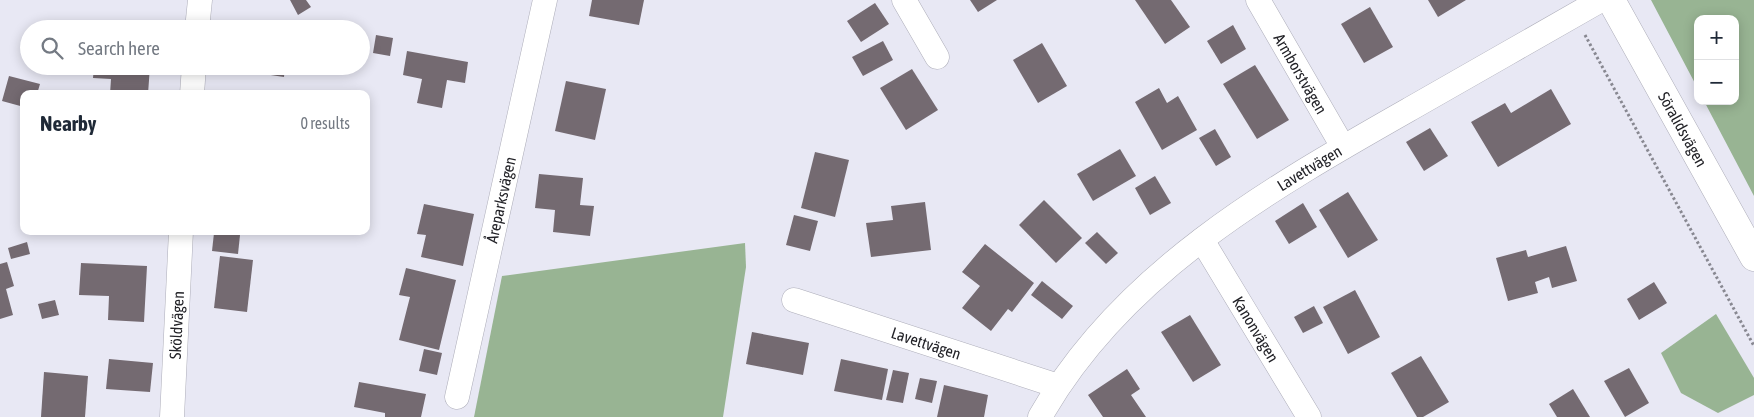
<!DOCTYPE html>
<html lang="en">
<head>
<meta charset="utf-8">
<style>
  body { margin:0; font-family:"Asap Condensed",sans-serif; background:#f6f6f7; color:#1f2937 }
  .controls { position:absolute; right:15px; top:15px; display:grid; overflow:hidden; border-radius:10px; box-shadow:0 2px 12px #0003 }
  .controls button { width:45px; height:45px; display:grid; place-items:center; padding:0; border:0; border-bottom:1px solid #e0e1e3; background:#fff; color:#1f2937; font:25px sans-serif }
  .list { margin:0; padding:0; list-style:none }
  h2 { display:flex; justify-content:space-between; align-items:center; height:65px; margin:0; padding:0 20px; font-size:21px }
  h2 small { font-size:16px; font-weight:400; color:#747a83 }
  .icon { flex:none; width:28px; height:28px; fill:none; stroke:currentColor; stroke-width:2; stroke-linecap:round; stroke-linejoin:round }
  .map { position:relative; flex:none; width:1754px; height:417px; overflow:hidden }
  .search { position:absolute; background:#fff; box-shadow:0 2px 12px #0003; left:20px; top:20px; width:350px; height:55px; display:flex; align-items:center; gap:12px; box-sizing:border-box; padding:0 18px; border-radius:28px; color:#747a83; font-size:19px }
  .panel { position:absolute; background:#fff; box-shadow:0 2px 12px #0003; left:20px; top:90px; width:350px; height:145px; border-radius:10px }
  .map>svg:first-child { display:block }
  .forest { fill:#98b493 }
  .building { fill:#746a71 }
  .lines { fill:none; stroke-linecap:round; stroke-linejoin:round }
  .minor-casing { stroke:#adadb9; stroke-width:25 }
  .tertiary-casing { stroke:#adadb9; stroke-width:29 }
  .path { stroke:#888891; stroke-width:3; stroke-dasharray:2.5 2.5; stroke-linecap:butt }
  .minor { stroke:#fff; stroke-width:24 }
  .tertiary { stroke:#fff; stroke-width:28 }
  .labels { text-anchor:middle; stroke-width:4.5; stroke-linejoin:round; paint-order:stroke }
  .street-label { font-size:16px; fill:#232328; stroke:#fff }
</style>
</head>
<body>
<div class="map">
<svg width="1754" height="417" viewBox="0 0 1754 417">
  <rect width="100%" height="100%" fill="#e8e8f4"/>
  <!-- forest -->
  <g class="forest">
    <polygon points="1651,0 1754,0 1754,196 1704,101 1735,101 1735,19 1698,19 1698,89"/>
    <polygon points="745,243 746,267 723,417 474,417 502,276"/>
    <polygon points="1716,314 1754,378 1754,395 1718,413 1681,393 1661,353"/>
  </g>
  <!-- building -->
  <g class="building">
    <polygon points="290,0 306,0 311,7 298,15"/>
    <polygon points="592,0 644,0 639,25 589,16"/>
    <polygon points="970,0 997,0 978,12"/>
    <polygon points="1135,0 1171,0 1190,27 1165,44"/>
    <polygon points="1428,0 1466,0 1438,17"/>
    <polygon points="875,3 889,24 861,42 847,21"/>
    <polygon points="1370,7 1393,47 1364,63 1341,24"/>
    <polygon points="1233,25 1246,49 1221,64 1207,41"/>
    <polygon points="376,35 393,38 390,56 373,53"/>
    <polygon points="883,41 893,60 863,76 852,57"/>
    <polygon points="1042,43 1067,86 1038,103 1013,60"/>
    <polygon points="407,51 468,62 465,83 447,80 442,108 417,103 422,79 403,75"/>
    <polygon points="1255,65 1289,120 1257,139 1223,84"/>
    <polygon points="94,66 150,66 148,94 110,94 111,79 93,78"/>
    <polygon points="238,66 285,66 284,77 238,70"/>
    <polygon points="912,69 938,110 906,130 880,88"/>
    <polygon points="9,76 40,84 37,94 24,94 24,107 2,101"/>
    <polygon points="566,81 606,89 595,140 555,131"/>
    <polygon points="1159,88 1167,103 1178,96 1197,130 1162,150 1135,102"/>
    <polygon points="1551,89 1571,124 1498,167 1471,122 1505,103 1511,113"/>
    <polygon points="1430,128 1448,156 1424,171 1406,142"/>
    <polygon points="1215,129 1231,157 1216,166 1199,138"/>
    <polygon points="1120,149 1136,176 1093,201 1077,174"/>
    <polygon points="815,152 849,160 835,217 801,208"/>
    <polygon points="539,174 583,178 580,205 594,206 590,236 553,232 555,210 535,208"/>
    <polygon points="1155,176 1171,203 1150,215 1135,188"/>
    <polygon points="1348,192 1378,240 1348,258 1319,210"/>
    <polygon points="1044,200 1082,238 1056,263 1019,225"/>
    <polygon points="925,202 931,250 871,257 866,223 893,220 891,206"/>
    <polygon points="1303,203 1317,227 1289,244 1275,221"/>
    <polygon points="424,204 474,214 463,266 421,257 426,235 417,234"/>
    <polygon points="794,215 818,221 810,251 786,245"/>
    <polygon points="1097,232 1118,253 1106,264 1085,243"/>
    <polygon points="214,233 240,235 238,254 212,251"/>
    <polygon points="27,242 30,254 11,259 8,248"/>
    <polygon points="985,244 1034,283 1012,312 1008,309 991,331 962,308 980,286 962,272"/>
    <polygon points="1566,246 1577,281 1552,288 1549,277 1535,282 1538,293 1508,301 1496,258 1526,250 1528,257"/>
    <polygon points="220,256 253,260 247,312 214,308"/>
    <polygon points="7,262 14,286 6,289 13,315 0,319 0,264"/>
    <polygon points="81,263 147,266 144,322 108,320 109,296 79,295"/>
    <polygon points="406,268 456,280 439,350 399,340 410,297 399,295"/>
    <polygon points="1042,281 1073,306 1062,319 1031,295"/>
    <polygon points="1654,282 1667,303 1639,320 1627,299"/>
    <polygon points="1355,290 1380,337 1348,354 1323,307"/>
    <polygon points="55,300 59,315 42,319 38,304"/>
    <polygon points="1314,306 1323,323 1303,333 1294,317"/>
    <polygon points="1190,315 1221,365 1193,382 1161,332"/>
    <polygon points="752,332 809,343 803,375 746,364"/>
    <polygon points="424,349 442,353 437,375 419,371"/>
    <polygon points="1421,356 1449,402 1423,417 1417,417 1391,373"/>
    <polygon points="109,359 153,363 150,392 106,389"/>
    <polygon points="841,359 888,369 882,400 834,391"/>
    <polygon points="1629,368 1649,403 1625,417 1604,381"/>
    <polygon points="1127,369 1140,389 1131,395 1146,417 1103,417 1088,395"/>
    <polygon points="893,370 909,373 903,403 886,400"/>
    <polygon points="44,372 88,376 85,417 41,417"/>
    <polygon points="920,378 937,381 932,403 915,399"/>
    <polygon points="359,382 426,394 421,417 385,417 385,413 354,407"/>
    <polygon points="944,385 988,395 984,417 937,417"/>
    <polygon points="1573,389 1590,417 1557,417 1549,404"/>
  </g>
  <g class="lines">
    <!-- minor casing -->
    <g class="minor-casing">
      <g id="minor">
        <polyline points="904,0 937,57"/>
        <path id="s1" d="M1258,0L1343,147"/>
        <polyline points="197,29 200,0"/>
        <polyline points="192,94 194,66"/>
        <path id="s2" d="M1202,240L1309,417"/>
        <path id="s3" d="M794,300L1058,386"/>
        <path id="s4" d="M457,397L545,0"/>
        <path id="s5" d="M172,417L181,231"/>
        <path id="s6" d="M1040,417C1121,273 1271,188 1410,109C1474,73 1537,36 1601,0"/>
      </g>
    </g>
    <!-- tertiary casing -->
    <g class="tertiary-casing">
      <g id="tertiary">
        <path id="s7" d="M1611,0L1754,257"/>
      </g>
    </g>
    <!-- path -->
    <polyline class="path" points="1585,35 1754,346"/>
    <!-- minor -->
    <use href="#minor" class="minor"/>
    <!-- tertiary -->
    <use href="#tertiary" class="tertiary"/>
  </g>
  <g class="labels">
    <!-- street labels -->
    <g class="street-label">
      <text dy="6" stroke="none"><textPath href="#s1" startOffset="85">Armborstvägen</textPath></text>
      <text dy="6" stroke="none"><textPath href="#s7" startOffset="148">Söralidsvägen</textPath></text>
      <text dy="6" stroke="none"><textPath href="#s6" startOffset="371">Lavettvägen</textPath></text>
      <text dy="6" stroke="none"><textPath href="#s4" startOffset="202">Åreparksvägen</textPath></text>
      <text dy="6" stroke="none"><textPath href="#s5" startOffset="92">Sköldvägen</textPath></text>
      <text dy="6" stroke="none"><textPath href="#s2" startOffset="104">Kanonvägen</textPath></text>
      <text dy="6" stroke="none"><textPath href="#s3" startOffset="139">Lavettvägen</textPath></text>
    </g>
  </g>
</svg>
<div class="controls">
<button>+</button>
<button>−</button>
</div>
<div class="search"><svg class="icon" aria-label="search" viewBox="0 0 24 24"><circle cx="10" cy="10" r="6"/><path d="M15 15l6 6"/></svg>Search here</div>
<section class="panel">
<h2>Nearby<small>0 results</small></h2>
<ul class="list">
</ul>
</section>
</div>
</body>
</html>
